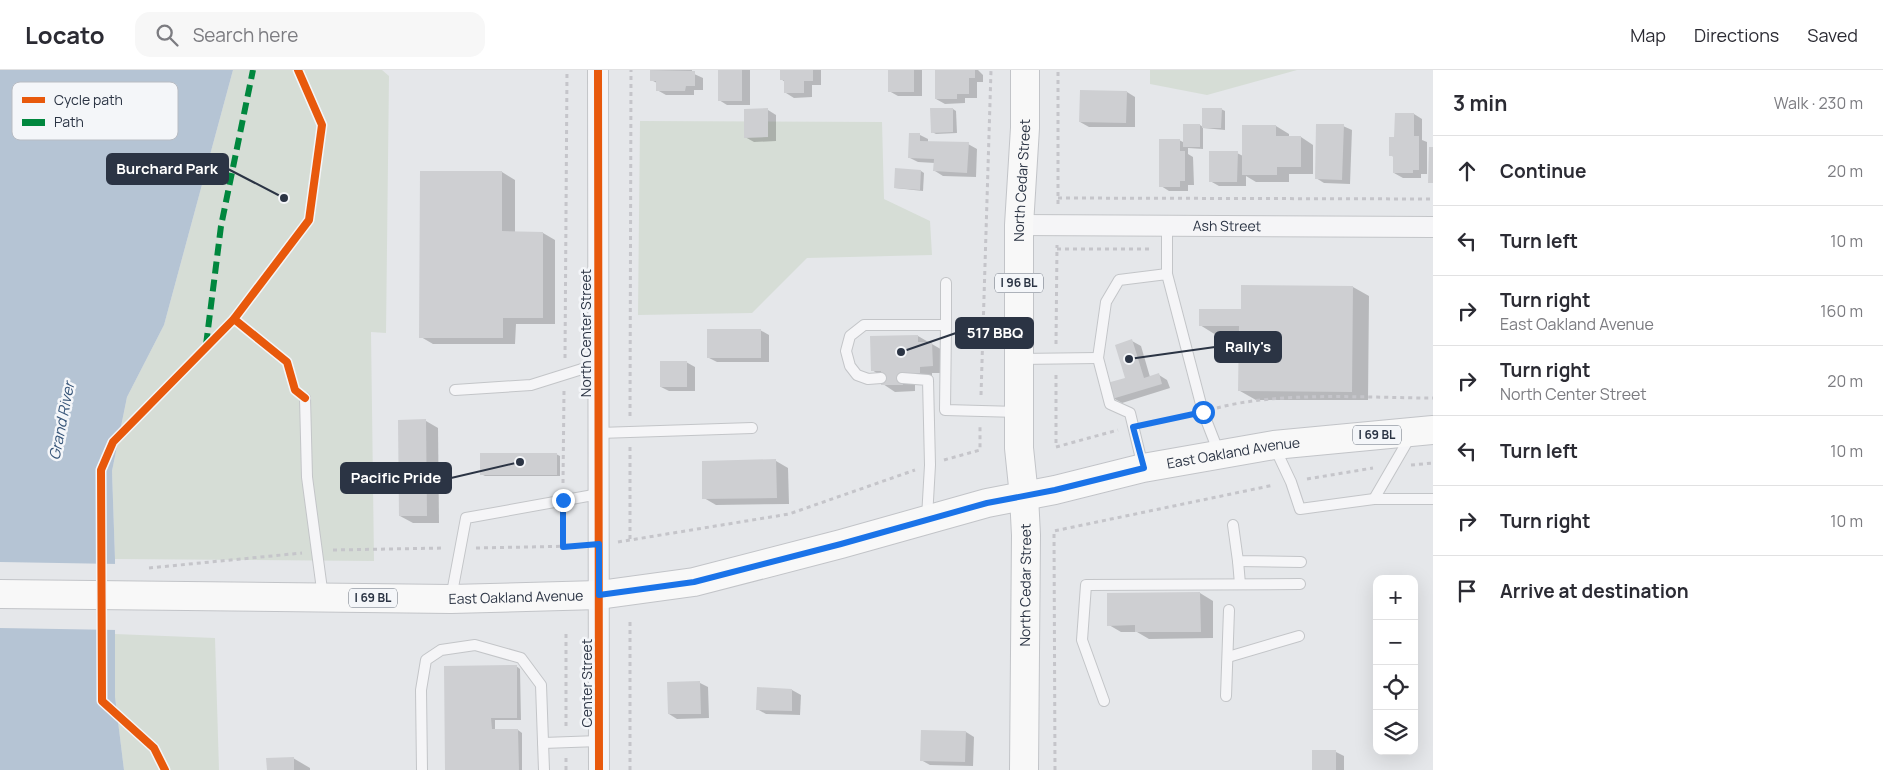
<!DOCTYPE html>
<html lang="en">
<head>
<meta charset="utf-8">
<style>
  body { margin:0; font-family:Manrope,sans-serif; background:#f7f7f7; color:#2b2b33 }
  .controls { position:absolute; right:15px; bottom:15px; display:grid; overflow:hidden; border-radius:10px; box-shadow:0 5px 20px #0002 }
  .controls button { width:45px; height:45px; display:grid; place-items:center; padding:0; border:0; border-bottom:1px solid #e1e1e2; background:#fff; color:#2b2b33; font:25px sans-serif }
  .stop { position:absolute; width:15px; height:15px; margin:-11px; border:4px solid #1a73e8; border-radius:50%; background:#fff }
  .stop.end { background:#1a73e8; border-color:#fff; box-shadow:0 1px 5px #0008 }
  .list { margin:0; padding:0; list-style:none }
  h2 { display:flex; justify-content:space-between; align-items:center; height:65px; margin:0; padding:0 20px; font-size:21px }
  h2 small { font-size:16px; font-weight:400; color:#7c7c81 }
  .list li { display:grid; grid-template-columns:32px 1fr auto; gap:15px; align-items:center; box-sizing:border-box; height:70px; padding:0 20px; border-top:1px solid #e1e1e2 }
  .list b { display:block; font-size:19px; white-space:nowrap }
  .list p { margin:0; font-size:16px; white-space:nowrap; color:#7c7c81 }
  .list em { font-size:16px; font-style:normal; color:#7c7c81 }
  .icon { flex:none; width:28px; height:28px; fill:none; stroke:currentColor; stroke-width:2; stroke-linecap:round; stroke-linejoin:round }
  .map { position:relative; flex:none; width:1433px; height:700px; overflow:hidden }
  header { display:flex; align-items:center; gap:30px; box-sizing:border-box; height:70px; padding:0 25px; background:#fff; border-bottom:1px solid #e1e1e2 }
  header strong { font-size:24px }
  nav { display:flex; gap:28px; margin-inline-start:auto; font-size:18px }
  .search { width:350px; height:45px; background:#f7f7f7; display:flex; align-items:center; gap:12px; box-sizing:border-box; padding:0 18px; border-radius:15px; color:#7c7c81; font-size:19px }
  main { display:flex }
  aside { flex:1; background:#fff }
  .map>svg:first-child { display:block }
  .green { fill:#d6ddd6 }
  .water { fill:#b5c4d4 }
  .pier { fill:#e5e7ea }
  .shadow { fill:#0003 }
  .building { fill:#cecfd2 }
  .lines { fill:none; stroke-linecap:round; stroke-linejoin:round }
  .service-casing { stroke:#c3c5c8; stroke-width:12 }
  .minor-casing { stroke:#c3c5c8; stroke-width:22 }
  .primary-casing { stroke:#c2c4c8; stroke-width:30 }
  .path { stroke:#c5c5ca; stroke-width:3; stroke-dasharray:4 4; stroke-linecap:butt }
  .service { stroke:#f5f5f7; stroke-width:10 }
  .minor { stroke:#f5f5f7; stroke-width:20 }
  .primary { stroke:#f8f8f8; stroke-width:28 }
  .quiet { stroke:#00873e; stroke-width:6; stroke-dasharray:12 6; stroke-linecap:butt }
  .cycleway-casing { stroke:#f4f6f9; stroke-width:11 }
  .cycleway { stroke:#e8590c; stroke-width:8 }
  .route { stroke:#1a73e8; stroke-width:6 }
  .labels { text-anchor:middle; stroke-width:5; stroke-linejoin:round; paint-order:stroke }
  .shield { fill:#f4f6f9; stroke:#676e7a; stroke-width:1 }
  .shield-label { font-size:12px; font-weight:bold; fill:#2b3444 }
  .street-label { font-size:14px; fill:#2b3444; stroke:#f4f6f9 }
  .water-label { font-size:15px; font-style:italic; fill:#355478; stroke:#f4f6f9 }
  .key { fill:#f4f6f9; stroke:#b8bcc3; stroke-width:1 }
  .key-label { font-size:14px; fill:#2b3444 }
  .leader { fill:none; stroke:#2b3444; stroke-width:2 }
  .callout-dot { fill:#2b3444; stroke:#f4f6f9; stroke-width:2 }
  .callout { fill:#2b3444; stroke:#2b3444; stroke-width:2 }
  .callout-label { font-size:15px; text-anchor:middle; font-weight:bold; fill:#fff }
</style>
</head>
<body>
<header>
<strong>Locato</strong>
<div class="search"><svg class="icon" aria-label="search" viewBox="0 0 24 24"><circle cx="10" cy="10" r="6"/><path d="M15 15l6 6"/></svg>Search here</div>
<nav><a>Map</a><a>Directions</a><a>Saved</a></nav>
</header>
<main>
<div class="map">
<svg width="1433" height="700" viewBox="0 0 1433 700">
  <rect width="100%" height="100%" fill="#e5e7ea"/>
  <!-- green -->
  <g class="green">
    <polygon points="233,0 382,0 389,6 386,263 371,262 374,491 115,489 112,401 127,327 164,255"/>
    <polygon points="1150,0 1297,0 1207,25 1150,14"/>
    <polygon points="640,51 882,52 884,129 930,151 932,185 807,188 752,243 638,245"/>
    <polygon points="115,564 215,568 219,700 124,700 115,628"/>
  </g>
  <!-- water -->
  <polygon class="water" points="0,0 233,0 164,255 127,327 112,401 115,489 115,627 124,700 0,700"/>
  <!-- pier -->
  <polygon class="pier" points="0,492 118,494 118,560 0,558"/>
  <!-- shadow -->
  <g class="shadow">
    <polygon points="651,0 692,0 692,3 703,8 703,20 694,20 694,25 666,25 657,20 657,13 651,10"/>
    <polygon points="719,0 750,0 750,35 727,35 719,30"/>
    <polygon points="782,0 821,0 821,15 812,15 812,27 794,28 786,23 785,12 781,9"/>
    <polygon points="889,0 922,0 922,26 898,26 889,21"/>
    <polygon points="936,0 978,0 983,5 983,12 977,12 977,28 965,28 965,33 945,34 936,29"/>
    <polygon points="1127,22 1135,27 1135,57 1089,57 1080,52"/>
    <polygon points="953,39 956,41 957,63 936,64 932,62"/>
    <polygon points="1221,39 1225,41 1225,60 1203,58 1203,79 1188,78 1188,84 1193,87 1194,115 1188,115 1188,121 1169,121 1161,116 1179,70 1185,73 1200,55 1203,57"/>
    <polygon points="768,40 776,45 776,71 754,72 745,67"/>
    <polygon points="1414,44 1422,49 1422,70 1427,72 1427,104 1421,104 1421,108 1403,108 1394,103 1394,87 1390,85 1396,68"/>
    <polygon points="1243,56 1276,56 1289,64 1289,67 1301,67 1313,75 1313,104 1289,104 1289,112 1256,112 1246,106 1246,116 1219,116 1210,111 1237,83 1243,86"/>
    <polygon points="1343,56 1352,60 1350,114 1324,113 1316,108"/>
    <polygon points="920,65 928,69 928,73 968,74 977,79 976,107 943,106 935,101 935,93 918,92 910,88"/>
    <polygon points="921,101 924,103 923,121 895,118"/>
    <polygon points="421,102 502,102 515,110 515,163 543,163 555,170 555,254 516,254 515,274 433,274 421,267"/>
    <polygon points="1353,217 1369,226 1368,330 1256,330 1240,321 1240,265 1216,265 1200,255 1242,240"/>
    <polygon points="760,260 769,265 769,292 717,292 709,288"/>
    <polygon points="918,266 944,281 945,303 932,303 932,310 915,310 915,321 895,322 883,314 883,307 872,300"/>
    <polygon points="1132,271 1141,276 1150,307 1159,305 1167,310 1170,318 1122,333 1113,328 1126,308"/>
    <polygon points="686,292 695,297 695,321 669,321 661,317"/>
    <polygon points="426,351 438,358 439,453 413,453 400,446"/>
    <polygon points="556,384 560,386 560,406 485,406 481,404"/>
    <polygon points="776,391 788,398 789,434 716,435 704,428"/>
    <polygon points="1200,523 1213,531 1213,568 1149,569 1137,562 1121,562 1109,555 1108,524"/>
    <polygon points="516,596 520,599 521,650 495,650 495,660 518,660 522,663 522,700 446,700"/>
    <polygon points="669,613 700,613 708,617 709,648 677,649 669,644"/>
    <polygon points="758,619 792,620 801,625 800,645 766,644 757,639"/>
    <polygon points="966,662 974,667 973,696 930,695 921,690"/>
    <polygon points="1336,682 1344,686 1344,700 1313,700"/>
    <polygon points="293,688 310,698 310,700 268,700"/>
  </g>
  <!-- building -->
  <g class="building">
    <polygon points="650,0 695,1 695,16 686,16 685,21 656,21 656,11 650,11"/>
    <rect x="718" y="0" width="24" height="31"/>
    <polygon points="780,0 813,0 813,11 804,11 804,23 784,23 784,10 780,10"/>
    <rect x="888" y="0" width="26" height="22"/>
    <polygon points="935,0 975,0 975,8 969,8 969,24 957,24 957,29 935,29"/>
    <polygon points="1080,20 1127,21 1126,53 1079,52"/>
    <polygon points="768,38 768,67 744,68 744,39"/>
    <polygon points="930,38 953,38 953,62 931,63"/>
    <polygon points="1202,38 1222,38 1221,58 1202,58"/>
    <polygon points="1395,43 1414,43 1414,66 1419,66 1419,100 1413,100 1413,103 1393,103 1393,86 1389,86 1389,67 1394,67"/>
    <rect x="1183" y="54" width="17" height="23"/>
    <polygon points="1316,54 1344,54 1342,110 1315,109"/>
    <polygon points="1242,55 1276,55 1276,66 1301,66 1301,97 1277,97 1277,105 1242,105"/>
    <polygon points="909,63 920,63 920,71 969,72 967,103 933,101 934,89 908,88"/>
    <polygon points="1159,69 1180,69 1180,81 1185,81 1185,111 1180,111 1180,117 1159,117"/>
    <polygon points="1429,77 1433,77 1433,113 1428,113"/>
    <polygon points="1209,81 1238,81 1237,112 1209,112"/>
    <polygon points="895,98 921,100 920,120 894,118"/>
    <polygon points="420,101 502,101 502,161 543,162 543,248 503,248 503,268 419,268"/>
    <polygon points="1241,215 1353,216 1352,322 1238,321 1239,256 1199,256 1199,239 1241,239"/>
    <rect x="707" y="259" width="54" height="29"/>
    <polygon points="918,265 918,272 932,272 933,296 920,297 920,303 902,303 903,315 881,315 881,301 871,301 870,266"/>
    <polygon points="1132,269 1144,308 1159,303 1162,314 1112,329 1107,313 1125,308 1115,275"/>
    <rect x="660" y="291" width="27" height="26"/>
    <polygon points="426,349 427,446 399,446 398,350"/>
    <rect x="480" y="383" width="77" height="22"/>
    <polygon points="776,389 777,428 702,429 702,391"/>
    <polygon points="1200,522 1201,562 1135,562 1135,555 1107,556 1107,523"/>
    <polygon points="517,595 517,648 491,648 492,659 518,659 519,700 445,700 444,596"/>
    <polygon points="700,611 701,644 668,644 667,612"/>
    <polygon points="757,617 792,619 792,641 756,640"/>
    <polygon points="921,660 966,661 965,692 920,691"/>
    <rect x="1312" y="680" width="24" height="20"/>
    <polygon points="294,687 294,700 267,700 266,688"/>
  </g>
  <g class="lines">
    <!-- service casing -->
    <g class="service-casing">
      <g id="service">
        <polyline points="1167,204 1167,156"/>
        <polyline points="946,255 946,213"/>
        <polyline points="1019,289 1098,288"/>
        <polyline points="881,308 868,309 857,305 850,296 846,281 850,266 864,255 946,255 945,340 1018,342"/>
        <polyline points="902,308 928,310 930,395 927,448"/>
        <polyline points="455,320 531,315 598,294"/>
        <polyline points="305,328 307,407 323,527"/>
        <polyline points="599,363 752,358"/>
        <polyline points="1274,376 1291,412 1300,439 1374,429 1433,429"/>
        <polyline points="1143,397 1130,343 1110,334 1098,288 1106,232 1119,210 1167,204 1203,342 1219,383"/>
        <polyline points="1374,429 1410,367"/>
        <polyline points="1233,455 1238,491 1301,492"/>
        <polyline points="1238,491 1240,514"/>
        <polyline points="451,528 466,448 599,424"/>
        <polyline points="1228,587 1299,566"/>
        <polyline points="1226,626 1229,540"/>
        <polyline points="1104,631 1082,570 1086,515 1300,514"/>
        <polyline points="543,673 599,671"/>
        <polyline points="422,700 421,620 426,590 441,580 475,575 521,588 541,615 544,700"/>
      </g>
    </g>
    <!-- minor casing -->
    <g class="minor-casing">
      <g id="minor">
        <polyline points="598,0 599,700"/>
        <path id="s1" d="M1019,155L1433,157"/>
      </g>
    </g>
    <!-- primary casing -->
    <g class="primary-casing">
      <g id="primary">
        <path id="s2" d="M0,524L451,529L599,525L694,512L841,474L987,433L1055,420L1143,398L1274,375L1433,360"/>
        <path id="s3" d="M1024,700L1026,465L1024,426L1019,378V155L1025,58V0"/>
      </g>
    </g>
    <!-- path -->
    <g class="path">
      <polyline points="1058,128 1433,129"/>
      <polyline points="1058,134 1058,0"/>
      <polyline points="1057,179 1152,179"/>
      <polyline points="1056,274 1057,175"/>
      <polyline points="565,288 567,0"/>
      <polyline points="1056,305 1056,377 1118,360"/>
      <polyline points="981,325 991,0"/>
      <path d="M1217,338C1280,321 1366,328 1433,328"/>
      <polyline points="630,346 631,0"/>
      <polyline points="1149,354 1187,346"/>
      <polyline points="630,377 630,471"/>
      <polyline points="944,390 980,380 980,356"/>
      <polyline points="1411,395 1433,393"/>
      <polyline points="1307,409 1373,398"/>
      <polyline points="563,413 564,320"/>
      <polyline points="618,472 789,444 915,400"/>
      <polyline points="563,477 563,447"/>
      <polyline points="476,478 577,476"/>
      <polyline points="333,480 445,478"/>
      <polyline points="149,498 302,483"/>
      <polyline points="630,552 630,700"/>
      <polyline points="566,656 566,560"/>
      <polyline points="566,700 566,688"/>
      <polyline points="1055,700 1054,461 1274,415"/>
    </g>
    <!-- service -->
    <use href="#service" class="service"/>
    <!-- minor -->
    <use href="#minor" class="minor"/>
    <!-- primary -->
    <use href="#primary" class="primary"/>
    <!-- quiet -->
    <polyline class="quiet" points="206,275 221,156 253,0"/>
    <!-- cycleway casing -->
    <g class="cycleway-casing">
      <g id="cycleway">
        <polyline points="598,0 599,700"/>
        <polyline points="234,249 287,292 295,320 305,328"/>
        <polyline points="165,700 154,678 102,631 101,400 113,372 234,249 309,150 322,55 298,0"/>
      </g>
    </g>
    <!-- cycleway -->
    <use href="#cycleway" class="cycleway"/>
  </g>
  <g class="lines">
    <!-- route -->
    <polyline class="route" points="563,430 563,477 599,474 599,525 694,512 841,474 987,433 1055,420 1144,398 1133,357 1203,342"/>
  </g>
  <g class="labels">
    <!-- shield labels -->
    <g class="shield">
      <rect x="995" y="203.5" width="48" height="19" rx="4"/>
      <rect x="1353" y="355.5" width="48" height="19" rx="4"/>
      <rect x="349" y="518.5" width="48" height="19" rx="4"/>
    </g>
    <g class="shield-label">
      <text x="1019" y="217">I 96 BL</text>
      <text x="1377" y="369">I 69 BL</text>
      <text x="373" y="532">I 69 BL</text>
    </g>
    <!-- street labels -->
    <g class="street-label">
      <text dy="5" stroke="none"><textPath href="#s3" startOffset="590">North Cedar Street</textPath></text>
      <text dy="5" stroke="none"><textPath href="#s1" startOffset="208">Ash Street</textPath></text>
      <text transform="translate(586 263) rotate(-90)" y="5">North Center Street</text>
      <text dy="5" stroke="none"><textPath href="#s2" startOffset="1250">East Oakland Avenue</textPath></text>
      <text dy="5" stroke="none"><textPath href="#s3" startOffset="185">North Cedar Street</textPath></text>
      <text dy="5" stroke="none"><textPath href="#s2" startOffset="516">East Oakland Avenue</textPath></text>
      <text transform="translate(587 613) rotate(-90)" y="5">Center Street</text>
    </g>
    <!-- water labels -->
    <g class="water-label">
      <text transform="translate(62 351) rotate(-79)" y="5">Grand River</text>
    </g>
  </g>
  <!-- legend -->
  <rect x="12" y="12" width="166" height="58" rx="8" class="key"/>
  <rect x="22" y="27" width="23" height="6" fill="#e8590c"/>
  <rect x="22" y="49" width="23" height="7" fill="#00873e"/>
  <g class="key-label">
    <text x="54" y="35">Cycle path</text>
    <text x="54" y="57">Path</text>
  </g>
  <!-- callouts -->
  <path class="leader" d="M284 128L228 99M901 282L956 263M1129 289L1215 277M520 392L451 408"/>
  <g class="callout-dot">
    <circle cx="284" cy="128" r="5"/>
    <circle cx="901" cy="282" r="5"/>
    <circle cx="1129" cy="289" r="5"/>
    <circle cx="520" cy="392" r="5"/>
  </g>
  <g class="callout">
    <rect x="107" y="84" width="121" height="30" rx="5"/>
    <rect x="956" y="248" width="77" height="30" rx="5"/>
    <rect x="1215" y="262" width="66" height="30" rx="5"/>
    <rect x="341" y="393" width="110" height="30" rx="5"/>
  </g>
  <g class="callout-label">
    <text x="167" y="104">Burchard Park</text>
    <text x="995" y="268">517 BBQ</text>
    <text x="1248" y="282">Rally's</text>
    <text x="396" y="413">Pacific Pride</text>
  </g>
</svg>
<div class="controls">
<button>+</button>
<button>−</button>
<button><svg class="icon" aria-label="locate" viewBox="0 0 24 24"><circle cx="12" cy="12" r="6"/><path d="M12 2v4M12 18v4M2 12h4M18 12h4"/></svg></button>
<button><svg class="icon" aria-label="layers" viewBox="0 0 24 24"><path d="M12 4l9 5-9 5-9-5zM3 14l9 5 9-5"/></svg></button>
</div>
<div class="stop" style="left:1203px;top:342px"></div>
<div class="stop end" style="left:563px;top:430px"></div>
</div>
<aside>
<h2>3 min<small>Walk · 230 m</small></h2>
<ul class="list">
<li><svg class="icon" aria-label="ahead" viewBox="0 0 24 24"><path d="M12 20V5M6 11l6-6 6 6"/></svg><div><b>Continue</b></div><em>20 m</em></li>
<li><svg class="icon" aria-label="left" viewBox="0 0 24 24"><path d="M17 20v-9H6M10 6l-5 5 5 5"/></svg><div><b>Turn left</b></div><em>10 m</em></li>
<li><svg class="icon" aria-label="right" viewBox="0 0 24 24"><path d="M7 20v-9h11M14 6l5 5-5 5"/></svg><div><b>Turn right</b><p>East Oakland Avenue</p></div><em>160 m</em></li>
<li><svg class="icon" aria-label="right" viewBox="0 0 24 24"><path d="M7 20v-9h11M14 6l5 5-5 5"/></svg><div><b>Turn right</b><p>North Center Street</p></div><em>20 m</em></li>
<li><svg class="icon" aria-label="left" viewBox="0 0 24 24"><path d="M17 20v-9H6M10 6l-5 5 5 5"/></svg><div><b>Turn left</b></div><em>10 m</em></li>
<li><svg class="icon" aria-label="right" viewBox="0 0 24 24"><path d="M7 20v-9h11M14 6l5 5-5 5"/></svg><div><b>Turn right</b></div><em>10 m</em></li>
<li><svg class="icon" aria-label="arrive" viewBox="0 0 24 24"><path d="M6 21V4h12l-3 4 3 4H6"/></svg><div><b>Arrive at destination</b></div></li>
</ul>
</aside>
</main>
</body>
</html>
